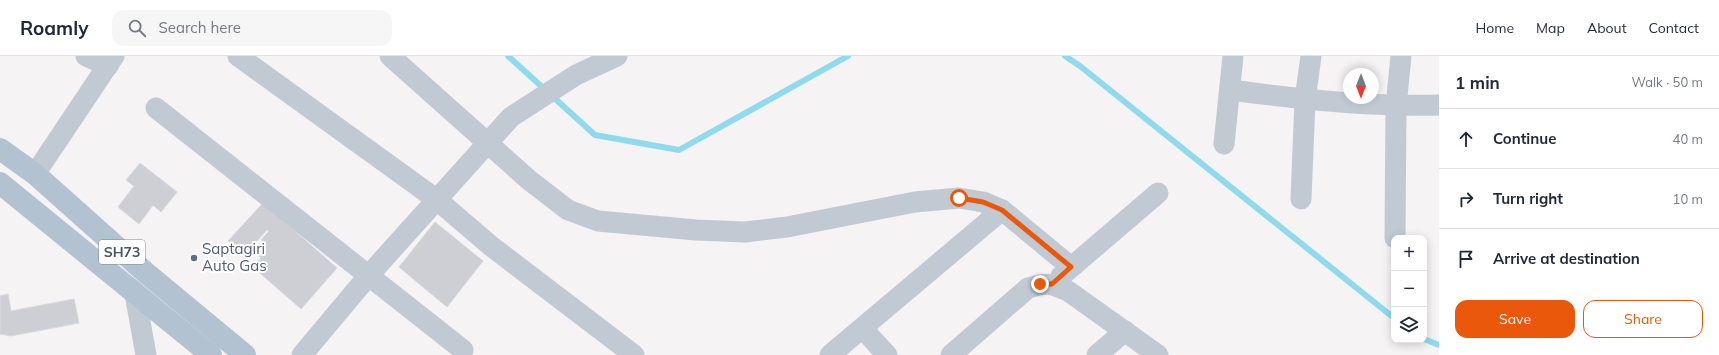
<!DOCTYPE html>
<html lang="en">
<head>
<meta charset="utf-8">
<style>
  body { margin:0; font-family:Mulish,sans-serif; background:#f6f6f7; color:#1f2937 }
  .controls { position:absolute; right:12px; bottom:12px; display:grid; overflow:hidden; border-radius:8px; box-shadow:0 2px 10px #0003 }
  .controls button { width:36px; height:36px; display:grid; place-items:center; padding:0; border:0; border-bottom:1px solid #e0e1e3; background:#fff; color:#1f2937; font:20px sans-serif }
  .compass { position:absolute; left:1343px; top:12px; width:36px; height:36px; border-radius:50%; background:#fff; box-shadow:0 2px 10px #0003; rotate:180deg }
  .stop { position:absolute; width:12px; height:12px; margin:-9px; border:3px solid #ea580c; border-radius:50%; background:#fff }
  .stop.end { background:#ea580c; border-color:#fff; box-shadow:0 1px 4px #0008 }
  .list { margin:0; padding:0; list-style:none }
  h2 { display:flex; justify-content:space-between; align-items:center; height:52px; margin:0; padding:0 16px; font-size:17px }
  h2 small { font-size:13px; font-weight:400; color:#747a83 }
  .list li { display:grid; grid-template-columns:26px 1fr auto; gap:12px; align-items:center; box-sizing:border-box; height:60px; padding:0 16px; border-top:1px solid #e0e1e3 }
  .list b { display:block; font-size:15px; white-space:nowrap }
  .list em { font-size:13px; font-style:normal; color:#747a83 }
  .actions { display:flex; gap:8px; padding:12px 16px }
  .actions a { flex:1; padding:9px 0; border:1px solid #ea580c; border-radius:12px; text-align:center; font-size:14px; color:#ea580c }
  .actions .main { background:#ea580c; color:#fff }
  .icon { flex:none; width:22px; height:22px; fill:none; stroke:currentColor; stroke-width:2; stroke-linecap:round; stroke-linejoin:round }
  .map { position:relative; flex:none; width:1439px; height:299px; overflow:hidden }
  header { display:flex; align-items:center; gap:24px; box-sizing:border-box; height:56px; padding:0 20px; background:#fff; border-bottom:1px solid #e0e1e3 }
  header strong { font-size:19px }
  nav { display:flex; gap:22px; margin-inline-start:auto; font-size:14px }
  .search { width:280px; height:36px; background:#f6f6f7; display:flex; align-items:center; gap:10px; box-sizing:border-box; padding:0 14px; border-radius:12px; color:#747a83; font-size:15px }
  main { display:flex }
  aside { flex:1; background:#fff }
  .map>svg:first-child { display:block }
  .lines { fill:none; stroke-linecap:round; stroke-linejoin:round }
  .stream { stroke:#90daee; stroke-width:6 }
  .building { fill:#cdcfd5; stroke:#d7d9de }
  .minor { stroke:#c1cad2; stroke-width:21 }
  .primary { stroke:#b3c2d1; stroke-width:22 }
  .route { stroke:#ea580c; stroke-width:5 }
  .service-dot { fill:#5c6f8a; stroke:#fff; stroke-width:1.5 }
  .labels { text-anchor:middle; stroke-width:4; stroke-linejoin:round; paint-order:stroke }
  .shield { fill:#fff; stroke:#808990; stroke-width:1 }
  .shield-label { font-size:14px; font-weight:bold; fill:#4a5661 }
  .service-label { font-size:15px; fill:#4e5e75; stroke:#fff; text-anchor:start }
</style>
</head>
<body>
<header>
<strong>Roamly</strong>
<div class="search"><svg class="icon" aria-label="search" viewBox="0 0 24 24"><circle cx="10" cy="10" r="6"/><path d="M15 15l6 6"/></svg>Search here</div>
<nav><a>Home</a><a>Map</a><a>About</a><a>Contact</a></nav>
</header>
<main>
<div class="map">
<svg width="1439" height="299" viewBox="0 0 1439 299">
  <rect width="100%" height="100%" fill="#f5f3f3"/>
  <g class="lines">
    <!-- stream -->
    <g class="stream">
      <polyline points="508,0 595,79 679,94 848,0"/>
      <polyline points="1065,0 1080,10 1394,262"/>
      <polyline points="1424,283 1439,289"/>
    </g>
  </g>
  <!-- building -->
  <g class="building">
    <polygon points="140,107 177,136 161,156 153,149 139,168 118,151 134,130 126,124"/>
    <polygon points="263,147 337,212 301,253 253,211 261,202 254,196 263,186 261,184 269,175 267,174 244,199 228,185"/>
    <polygon points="435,166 483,205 447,251 399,211"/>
    <polygon points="8,238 11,255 74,243 79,267 11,280 0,278 0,240"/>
  </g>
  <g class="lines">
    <!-- minor -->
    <g class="minor">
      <polyline points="86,0 108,10"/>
      <polyline points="238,0 436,143 491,190 634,299"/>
      <polyline points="390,0 529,124 568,154 598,165 696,174 745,176 787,171 915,146 959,142 983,146 1002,154 1071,211"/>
      <path d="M1230,34C1299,43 1369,51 1439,49"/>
      <polyline points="156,52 463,294"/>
      <polyline points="1224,88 1233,0"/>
      <polyline points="35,118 114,0"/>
      <polyline points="1301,143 1305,44 1311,0"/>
      <polyline points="1395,182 1396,50 1401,0"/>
      <polyline points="1061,220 1158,137"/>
      <polyline points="135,238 146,299"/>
      <polyline points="863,273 887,299"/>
      <polyline points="302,299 369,219 511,61 576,19 617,0"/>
      <polyline points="830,299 1002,154"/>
      <path d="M951,299L1028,232C1047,226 1050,227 1068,235L1158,299"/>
      <polyline points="1097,299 1125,275"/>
    </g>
    <!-- primary -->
    <g class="primary">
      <polyline points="0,93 35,118 146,217 245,299"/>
      <polyline points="0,127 211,299"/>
    </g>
  </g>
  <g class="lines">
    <!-- route -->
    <polyline class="route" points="959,142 983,146 1002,154 1071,211 1052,228 1040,228"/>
  </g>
  <!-- markers -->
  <circle class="service-dot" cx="194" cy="202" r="4"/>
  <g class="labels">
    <!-- shield labels -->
    <rect class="shield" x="99" y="184" width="46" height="24" rx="3"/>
    <g class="shield-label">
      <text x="122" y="201">SH73</text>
    </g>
    <!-- service labels -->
    <g class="service-label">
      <text x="202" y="198">Saptagiri<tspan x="202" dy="17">Auto Gas</tspan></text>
    </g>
  </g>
</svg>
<div class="controls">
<button>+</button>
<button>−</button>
<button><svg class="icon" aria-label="layers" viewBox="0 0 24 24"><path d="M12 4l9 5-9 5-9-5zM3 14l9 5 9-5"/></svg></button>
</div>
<svg class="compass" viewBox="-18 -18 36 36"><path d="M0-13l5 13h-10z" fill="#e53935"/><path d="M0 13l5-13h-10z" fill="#747a83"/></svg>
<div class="stop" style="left:959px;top:142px"></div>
<div class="stop end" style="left:1040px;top:228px"></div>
</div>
<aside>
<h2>1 min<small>Walk · 50 m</small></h2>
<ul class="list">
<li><svg class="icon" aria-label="ahead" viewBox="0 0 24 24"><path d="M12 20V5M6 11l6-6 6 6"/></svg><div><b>Continue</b></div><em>40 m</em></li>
<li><svg class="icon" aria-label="right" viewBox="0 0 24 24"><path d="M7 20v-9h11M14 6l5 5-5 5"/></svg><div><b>Turn right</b></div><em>10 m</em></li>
<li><svg class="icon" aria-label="arrive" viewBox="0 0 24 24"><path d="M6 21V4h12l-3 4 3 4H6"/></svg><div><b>Arrive at destination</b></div></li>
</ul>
<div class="actions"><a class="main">Save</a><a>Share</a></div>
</aside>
</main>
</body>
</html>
